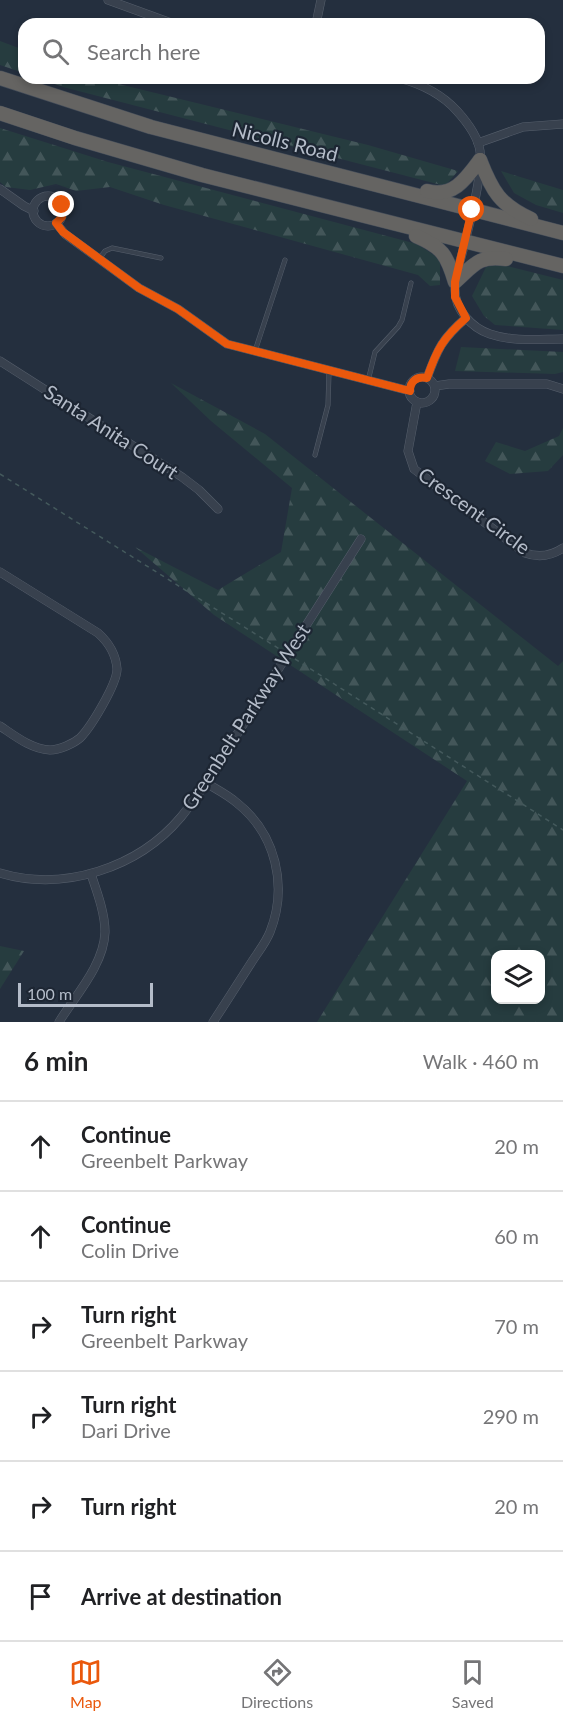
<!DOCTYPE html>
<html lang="en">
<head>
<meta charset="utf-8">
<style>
  body { margin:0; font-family:Lato,sans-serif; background:#f2f2f2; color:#202124 }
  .controls { position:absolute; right:18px; bottom:18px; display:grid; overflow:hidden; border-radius:12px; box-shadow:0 3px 9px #0003 }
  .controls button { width:54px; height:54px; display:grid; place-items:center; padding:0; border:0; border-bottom:2px solid #e0e0e0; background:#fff; color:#202124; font:30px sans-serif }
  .scale { position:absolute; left:18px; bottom:15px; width:135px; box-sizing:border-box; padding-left:6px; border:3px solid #b4bcc9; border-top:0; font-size:16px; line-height:21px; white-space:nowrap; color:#b4bcc9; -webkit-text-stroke:4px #1d2633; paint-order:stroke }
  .stop { position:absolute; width:18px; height:18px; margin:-14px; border:4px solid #ea580c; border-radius:50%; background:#fff }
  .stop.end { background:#ea580c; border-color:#fff; box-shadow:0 2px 6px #0008 }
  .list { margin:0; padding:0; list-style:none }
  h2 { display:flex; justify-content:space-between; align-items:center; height:78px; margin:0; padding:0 24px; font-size:26px }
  h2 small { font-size:20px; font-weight:400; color:#757577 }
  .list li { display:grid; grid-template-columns:39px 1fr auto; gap:18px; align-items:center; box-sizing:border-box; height:90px; padding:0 24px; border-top:2px solid #e0e0e0 }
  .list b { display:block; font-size:22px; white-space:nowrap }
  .list p { margin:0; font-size:20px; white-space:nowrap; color:#757577 }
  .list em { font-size:20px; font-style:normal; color:#757577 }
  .icon { flex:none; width:33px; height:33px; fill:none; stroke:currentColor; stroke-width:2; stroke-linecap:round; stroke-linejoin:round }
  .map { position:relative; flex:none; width:563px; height:1022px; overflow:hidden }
  .search { position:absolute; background:#fff; box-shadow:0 3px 9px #0003; left:18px; right:18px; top:18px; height:66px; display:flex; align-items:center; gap:15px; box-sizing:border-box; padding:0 21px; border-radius:18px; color:#757577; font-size:22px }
  .sheet { height:618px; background:#fff }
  nav { display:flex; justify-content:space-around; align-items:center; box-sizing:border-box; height:84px; border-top:2px solid #e0e0e0; background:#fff; font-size:16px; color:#757577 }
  nav a { display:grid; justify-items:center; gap:3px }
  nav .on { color:#ea580c }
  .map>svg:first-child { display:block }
  .forest { fill:url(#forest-firs); fill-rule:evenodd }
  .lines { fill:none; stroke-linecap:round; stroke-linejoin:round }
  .service-casing { stroke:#565f6c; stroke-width:5 }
  .minor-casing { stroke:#565f6c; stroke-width:9 }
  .trunk-casing { stroke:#434c59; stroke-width:15 }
  .path { stroke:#44595c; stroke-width:1.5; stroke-dasharray:4.5 4.5; stroke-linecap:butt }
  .service { stroke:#38414e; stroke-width:4 }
  .minor { stroke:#38414e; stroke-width:8 }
  .trunk { stroke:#656462; stroke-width:14 }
  .route { stroke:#ea580c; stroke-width:8 }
  .labels { text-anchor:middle; stroke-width:4.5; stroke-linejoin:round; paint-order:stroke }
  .street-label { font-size:20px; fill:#b4bcc9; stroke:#1d2633 }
</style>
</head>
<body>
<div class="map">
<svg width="563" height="1022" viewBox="0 0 563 1022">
  <defs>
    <pattern id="forest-firs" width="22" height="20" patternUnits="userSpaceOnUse" patternTransform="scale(1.5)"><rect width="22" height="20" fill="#263c3f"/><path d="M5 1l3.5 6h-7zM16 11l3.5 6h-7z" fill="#435659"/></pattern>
  </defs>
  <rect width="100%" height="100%" fill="#242f3e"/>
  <!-- forest -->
  <g class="forest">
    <polygon points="0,41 24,50 24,73 0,65"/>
    <polygon points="38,78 94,78 368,145 458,171 445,186 63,87"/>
    <polygon points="0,128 108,162 417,244 440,259 440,285 430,286 418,275 164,205 110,187 76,191 56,184 30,190 6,187 0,182"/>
    <polygon points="501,171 563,190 563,213 536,205 514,193"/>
    <polygon points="499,264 563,280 563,330 495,325 484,316 472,296 486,267"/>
    <polygon points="461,347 563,352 563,372 555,374 455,371"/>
    <path d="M171,383L265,434L558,666L563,661V1022H317L467,781L214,615L135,547L218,590L281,552L292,488L211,421ZM496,954H540V999H496Z"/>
    <polygon points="563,428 563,455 548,471 510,474 485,461 496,442 525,451 559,436"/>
    <polygon points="0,946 24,951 0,989"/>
  </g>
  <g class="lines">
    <!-- service casing -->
    <g class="service-casing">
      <g id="service">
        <polyline points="99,259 105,251 112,248 161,258"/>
        <polyline points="255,351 285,260"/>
        <polyline points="368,381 375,352 398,327 402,320 411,283"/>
        <polyline points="315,455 328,405 329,372"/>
      </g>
    </g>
    <!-- minor casing -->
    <g class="minor-casing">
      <g id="minor">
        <polyline points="108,0 174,24"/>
        <polyline points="316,24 321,0"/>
        <path d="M399,78C421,84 441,93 457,111C467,122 478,137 480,151C483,175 469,225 463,250C460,263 454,277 455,290C455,310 472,328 490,334C513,342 540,339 563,339"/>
        <polyline points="478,143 523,127 563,124"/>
        <polyline points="0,189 24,206 34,211"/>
        <circle cx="48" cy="211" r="15"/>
        <polyline points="56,223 65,234 139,288 178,309 227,344 410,391"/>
        <polyline points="0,361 182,477 199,490 218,509"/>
        <circle cx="422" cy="390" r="13"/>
        <path d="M427,378C438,348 442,339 466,318"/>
        <polyline points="435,386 449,384 547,384 563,389"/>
        <path d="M417,402L408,451L414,469L525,553C539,558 551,556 563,548"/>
        <path d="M0,572L98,633C108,642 116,654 117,669C117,684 91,727 80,738C73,744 59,750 50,750C31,749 15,736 0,726"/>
        <path d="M206,783C216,789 228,795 237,803C276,834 288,886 270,932C266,942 259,951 253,960C240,980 227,1001 213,1022"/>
        <path d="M0,873C64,892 138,868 181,817C190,806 198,794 206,783L361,539"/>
        <path d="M59,1022C75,996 104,965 105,932C105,913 97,892 91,874"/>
      </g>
    </g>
    <!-- trunk casing -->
    <g class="trunk-casing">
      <g id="trunk">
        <polyline points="0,78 151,127 563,233"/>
        <polyline points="0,113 75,138 202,175 563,266"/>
        <path d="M480,160C492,191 500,205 531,219"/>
        <path d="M427,191C453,198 466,179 480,160"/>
        <path d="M416,236C442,247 447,255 455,282C474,265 478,255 506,259"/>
      </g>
    </g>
    <!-- path -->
    <g class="path">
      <polyline points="0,474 281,650"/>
      <polyline points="295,659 563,830"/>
    </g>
    <!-- service -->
    <use href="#service" class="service"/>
    <!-- minor -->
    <use href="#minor" class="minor"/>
    <!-- trunk -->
    <use href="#trunk" class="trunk"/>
  </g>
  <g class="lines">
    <!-- route -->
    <path class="route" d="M62,205V217L56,223L63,232L139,288L178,309L227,344L410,391C410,381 417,376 427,378C437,349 443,338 466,318L455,297V282L472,210"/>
  </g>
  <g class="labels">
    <!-- street labels -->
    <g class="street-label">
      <text transform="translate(285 142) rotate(14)" y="7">Nicolls Road</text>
      <text transform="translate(111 432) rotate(33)" y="7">Santa Anita Court</text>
      <text transform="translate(474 511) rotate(36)" y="7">Crescent Circle</text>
      <text transform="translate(246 717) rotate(-57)" y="7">Greenbelt Parkway West</text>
    </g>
  </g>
</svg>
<div class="controls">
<button><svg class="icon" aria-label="layers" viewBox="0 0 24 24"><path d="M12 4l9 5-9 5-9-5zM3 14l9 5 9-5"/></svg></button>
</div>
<div class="scale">100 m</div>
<div class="stop" style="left:472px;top:210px"></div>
<div class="stop end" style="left:62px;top:205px"></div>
<div class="search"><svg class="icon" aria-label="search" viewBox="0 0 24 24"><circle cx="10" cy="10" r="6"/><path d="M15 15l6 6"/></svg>Search here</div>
</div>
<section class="sheet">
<h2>6 min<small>Walk · 460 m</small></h2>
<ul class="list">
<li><svg class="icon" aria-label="ahead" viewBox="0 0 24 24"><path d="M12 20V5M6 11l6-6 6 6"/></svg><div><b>Continue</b><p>Greenbelt Parkway</p></div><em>20 m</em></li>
<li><svg class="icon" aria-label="ahead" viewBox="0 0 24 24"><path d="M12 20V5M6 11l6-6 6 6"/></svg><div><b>Continue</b><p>Colin Drive</p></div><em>60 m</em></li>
<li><svg class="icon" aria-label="right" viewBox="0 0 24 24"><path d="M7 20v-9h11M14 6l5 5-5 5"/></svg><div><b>Turn right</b><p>Greenbelt Parkway</p></div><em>70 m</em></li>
<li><svg class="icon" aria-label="right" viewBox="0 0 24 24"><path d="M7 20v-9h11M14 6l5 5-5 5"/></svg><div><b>Turn right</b><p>Dari Drive</p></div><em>290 m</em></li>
<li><svg class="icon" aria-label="right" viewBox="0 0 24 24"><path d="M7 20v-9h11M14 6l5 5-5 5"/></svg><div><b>Turn right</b></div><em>20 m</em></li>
<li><svg class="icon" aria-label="arrive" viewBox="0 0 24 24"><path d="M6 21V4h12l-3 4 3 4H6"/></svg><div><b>Arrive at destination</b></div></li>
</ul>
</section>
<nav>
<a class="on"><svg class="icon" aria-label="map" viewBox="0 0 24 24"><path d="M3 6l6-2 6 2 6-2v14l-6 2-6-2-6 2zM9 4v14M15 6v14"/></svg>Map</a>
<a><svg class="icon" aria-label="directions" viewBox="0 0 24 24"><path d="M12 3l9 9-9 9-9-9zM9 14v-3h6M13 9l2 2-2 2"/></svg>Directions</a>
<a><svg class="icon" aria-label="saved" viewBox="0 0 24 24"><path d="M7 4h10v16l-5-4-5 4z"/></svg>Saved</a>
</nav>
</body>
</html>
